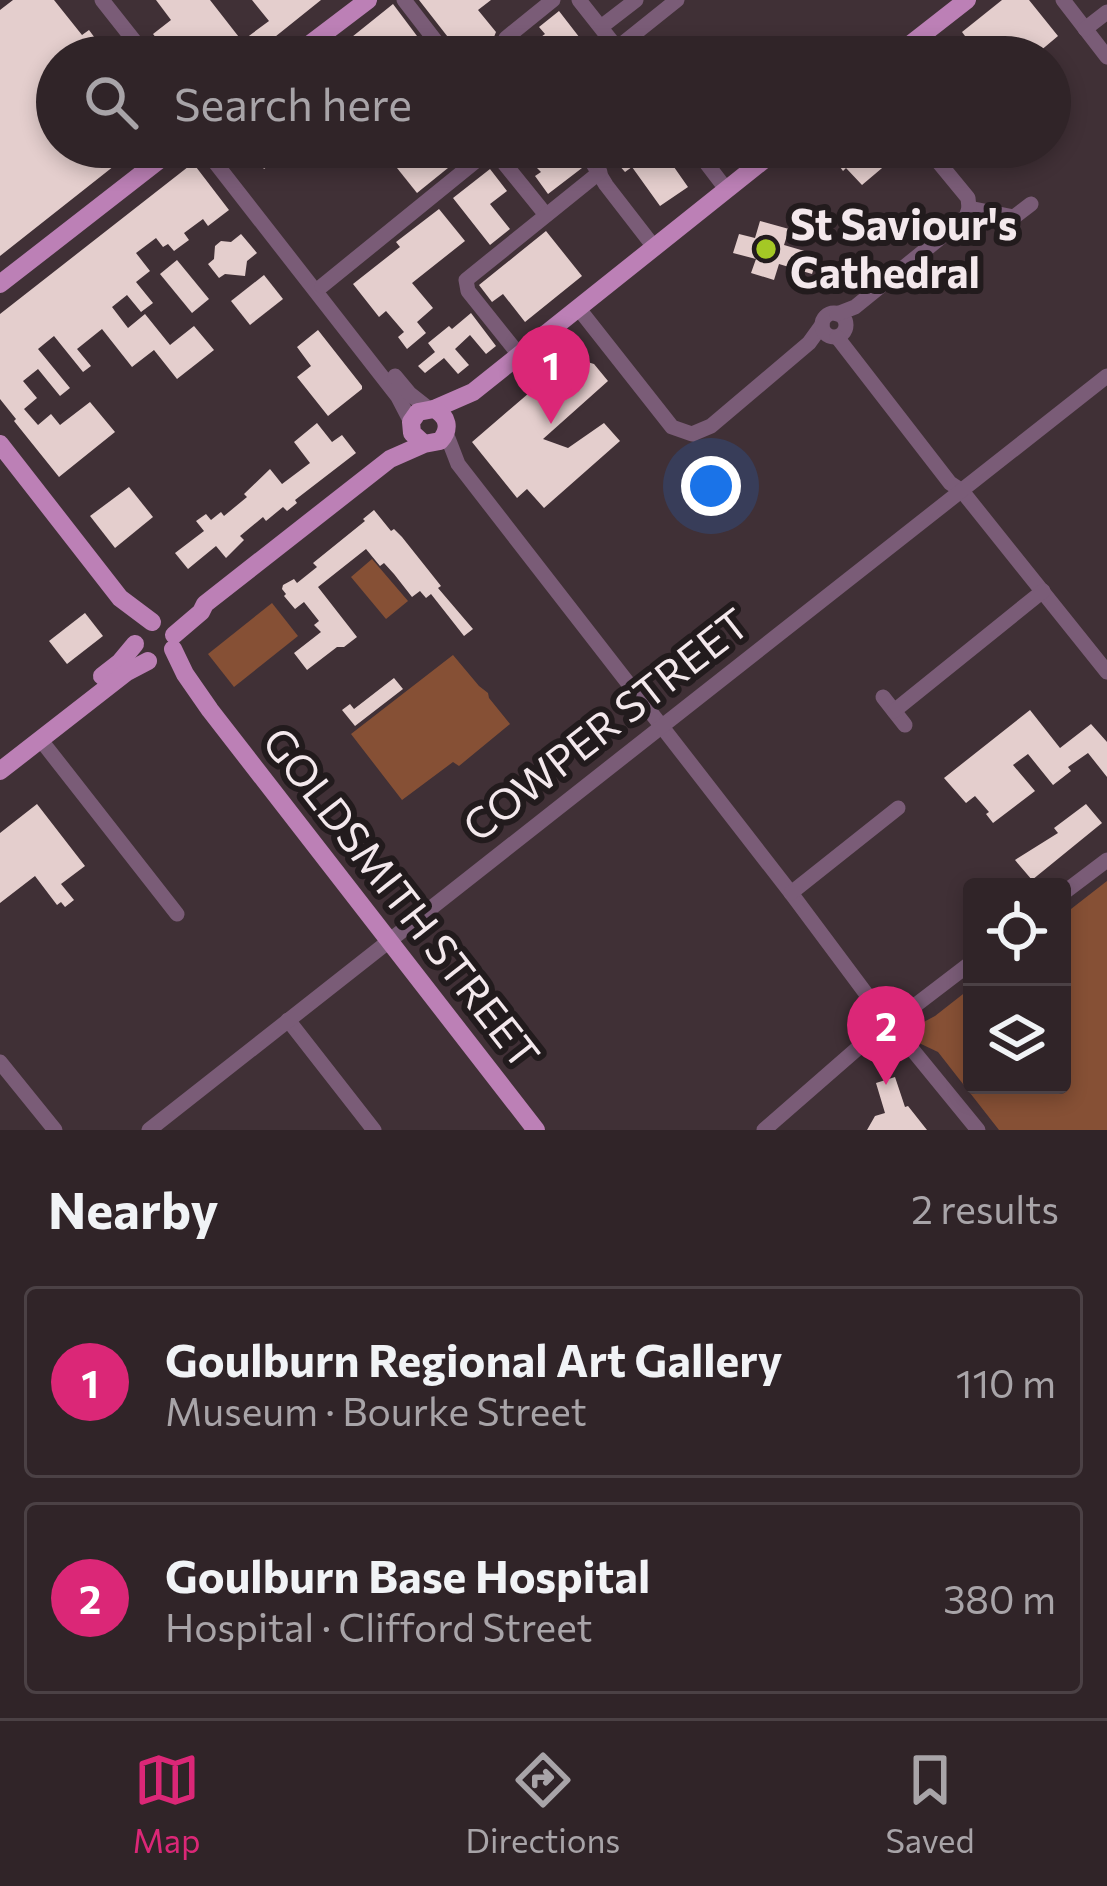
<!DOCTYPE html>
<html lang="en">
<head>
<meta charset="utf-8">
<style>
  body { margin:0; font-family:Commissioner,sans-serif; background:#3c3034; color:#f1f3f6 }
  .controls { position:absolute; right:36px; bottom:36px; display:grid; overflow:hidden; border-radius:12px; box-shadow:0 6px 18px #0003 }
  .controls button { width:108px; height:108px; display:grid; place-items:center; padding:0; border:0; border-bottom:3px solid #4b4145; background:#302428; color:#f1f3f6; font:60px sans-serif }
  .you { position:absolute; left:711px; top:486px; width:42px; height:42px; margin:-30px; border:9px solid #fff; border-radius:50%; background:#1a73e8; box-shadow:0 0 0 18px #1a73e833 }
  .badge { display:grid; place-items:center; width:78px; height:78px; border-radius:50%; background:#db2777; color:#fff; font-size:39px; font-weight:700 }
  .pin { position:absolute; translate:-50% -99px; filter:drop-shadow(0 3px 6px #0008) }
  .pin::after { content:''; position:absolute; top:63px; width:42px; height:36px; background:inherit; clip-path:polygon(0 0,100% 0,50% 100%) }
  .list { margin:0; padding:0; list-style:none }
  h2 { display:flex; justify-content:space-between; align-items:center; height:156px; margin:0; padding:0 48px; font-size:51px }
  h2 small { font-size:39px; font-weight:400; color:#a8a4a8 }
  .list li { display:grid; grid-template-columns:78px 1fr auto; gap:36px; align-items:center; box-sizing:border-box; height:192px; margin:0 24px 24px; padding:0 24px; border:3px solid #4b4145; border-radius:12px }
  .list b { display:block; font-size:45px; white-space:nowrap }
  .list p { margin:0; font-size:39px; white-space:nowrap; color:#a8a4a8 }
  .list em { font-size:39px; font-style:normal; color:#a8a4a8 }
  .icon { flex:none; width:66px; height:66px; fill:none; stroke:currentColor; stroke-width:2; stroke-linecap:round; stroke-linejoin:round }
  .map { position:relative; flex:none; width:1107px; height:1130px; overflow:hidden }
  .search { position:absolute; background:#302428; box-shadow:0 6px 18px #0003; left:36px; right:36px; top:36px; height:132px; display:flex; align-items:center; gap:30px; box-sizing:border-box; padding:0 42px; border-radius:66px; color:#a8a4a8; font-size:45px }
  .sheet { height:588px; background:#302428 }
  nav { display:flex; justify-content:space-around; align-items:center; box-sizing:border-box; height:168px; border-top:3px solid #4b4145; background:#302428; font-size:33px; color:#a8a4a8 }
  nav a { display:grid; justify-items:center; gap:6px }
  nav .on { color:#db2777 }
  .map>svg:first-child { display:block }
  .green { fill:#865035 }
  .building { fill:#e4cecd }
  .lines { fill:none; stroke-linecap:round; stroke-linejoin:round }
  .minor { stroke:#7a5c77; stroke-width:15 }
  .major { stroke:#bc80b6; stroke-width:18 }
  .poi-dot { fill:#a4c825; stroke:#221b1d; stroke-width:4.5 }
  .labels { text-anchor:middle; stroke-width:12; stroke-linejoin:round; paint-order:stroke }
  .poi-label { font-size:42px; font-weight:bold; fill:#f3e8ec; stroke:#221b1d; text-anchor:start }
  .street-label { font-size:42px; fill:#f3e8ec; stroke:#221b1d }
</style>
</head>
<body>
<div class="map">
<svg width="1107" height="1130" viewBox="0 0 1107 1130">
  <rect width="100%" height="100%" fill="#403036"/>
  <!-- green -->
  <g class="green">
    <polygon points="372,559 408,601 386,619 351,577"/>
    <polygon points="272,603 298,636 234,687 208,654"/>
    <polygon points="453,655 479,686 488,693 489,698 510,724 459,766 453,762 402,800 351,734"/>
    <polygon points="1107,881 1107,1130 999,1130 938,1052 919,1043 916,1034 918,1025 935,1016 972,987 972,1085 1062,1085 1062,916"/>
  </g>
  <!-- building -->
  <g class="building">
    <polygon points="13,0 54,0 82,35 89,30 109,57 57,57 57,147 134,147 112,164 114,166 0,256 0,10"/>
    <polygon points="156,0 210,0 242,41 269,21 252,0 321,0 250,57 171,57 153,34 171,20"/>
    <polygon points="419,0 491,0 478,10 496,32 494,37 478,48 473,57 460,57 458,50"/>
    <polygon points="1002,0 1029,0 1058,36 1033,57 940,57 965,36 962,32"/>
    <polygon points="393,4 426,48 418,54 414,50 405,57 327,57"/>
    <polygon points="559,11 583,42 594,57 531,57 524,49 545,34 539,27"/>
    <polygon points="247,147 319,147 299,163 292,154 281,163 278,159 264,169"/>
    <polygon points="413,147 474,147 417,193 393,163"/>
    <polygon points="516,147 571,147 582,168 548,194 535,176 541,172"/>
    <polygon points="618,147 660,147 688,187 660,206 632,167 625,172 618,164 611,152"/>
    <polygon points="825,147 875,147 888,163 862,185 846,168 843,171"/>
    <polygon points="193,163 229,210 208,226 203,219 184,233 189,240 174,251 168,244 163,247 156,238 136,253 150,271 136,282 153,303 141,312 127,295 112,307 128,328 145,314 170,345 194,326 214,350 177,379 154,350 132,367 102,329 77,349 91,366 83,372 54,336 38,349 70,388 60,396 38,369 23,381 37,398 24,409 38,425 51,414 60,425 90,402 115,432 59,477 14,421 16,419 0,399 0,314"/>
    <polygon points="490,169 507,191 490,204 510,229 490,245 453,198"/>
    <polygon points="439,209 465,241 412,283 433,308 417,322 426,333 407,349 398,337 404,332 386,311 379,317 353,284 400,247 396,242"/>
    <polygon points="760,221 789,229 784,245 818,255 812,274 779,264 774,280 751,273 756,259 733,253 739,234 755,238"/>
    <polygon points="546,231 582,276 525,322 503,294 492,302 479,285"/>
    <polygon points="241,234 257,253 247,261 245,276 225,274 219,278 208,264 214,259 215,246 221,241 231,242"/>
    <polygon points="177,260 209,299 192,313 160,274"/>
    <polygon points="264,275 283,299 250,325 231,301"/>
    <polygon points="471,313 496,346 486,354 470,335 455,349 469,365 458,374 444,358 425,373 418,366 435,352 428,343 449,326 452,329"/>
    <polygon points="318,330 362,386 362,389 328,416 297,377 311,366 297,347"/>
    <polygon points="571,357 594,364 608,381 543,439 568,448 604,423 620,441 544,508 527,489 517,498 472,442"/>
    <polygon points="317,423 332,442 342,435 356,453 295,500 297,503 287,511 283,507 266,521 263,517 240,536 244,540 226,558 216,546 188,569 175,553 204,531 196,521 206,514 211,520 221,512 224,516 247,497 244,494 270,469 282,484 310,463 294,442"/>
    <polygon points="129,487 153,517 115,548 90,516"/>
    <polygon points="374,510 391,531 394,529 402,537 441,586 438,588 473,629 464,636 431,594 426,598 420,591 412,597 394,574 384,563 380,566 366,549 318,587 357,637 344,647 337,647 307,670 294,653 321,632 314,625 319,621 304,602 295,609 284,596 286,594 282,589 283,585 294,579 297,583 317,567 313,563 365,521 363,519"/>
    <polygon points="85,613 103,636 67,664 49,641"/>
    <polygon points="394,678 403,689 355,726 342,710 350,704 354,709"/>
    <polygon points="1030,710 1060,748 1091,724 1107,742 1107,777 1088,753 1068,767 1071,771 1053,785 1028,754 1013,765 1035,791 993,823 986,814 989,812 975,796 966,803 944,778"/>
    <polygon points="37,804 85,866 61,884 74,900 65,907 61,902 57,905 35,876 0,903 0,833"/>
    <polygon points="1086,804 1102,823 1032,880 1015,860 1058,833 1054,828"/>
    <polygon points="895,1077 905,1107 908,1106 927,1130 867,1130 875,1116 885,1113 876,1083"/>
  </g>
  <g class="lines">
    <!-- minor -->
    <g class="minor">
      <polyline points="102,0 147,57"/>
      <polyline points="404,0 448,57"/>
      <polyline points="579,0 624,57"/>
      <polyline points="1063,0 1107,57"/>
      <polyline points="601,27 636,0"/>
      <polyline points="1085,29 1107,12"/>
      <polyline points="617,48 677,0"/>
      <polyline points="485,57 495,49 502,49 506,38 553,0"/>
      <polyline points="203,147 398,397 411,422"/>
      <polyline points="491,147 546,215"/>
      <polyline points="583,147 606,185 654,247"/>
      <polyline points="694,147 726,189"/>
      <polyline points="969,208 1014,217 1031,204"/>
      <polyline points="322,286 492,148"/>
      <polyline points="579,309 672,427 692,434 711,426 809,343 822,325"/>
      <circle cx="834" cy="325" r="12"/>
      <polyline points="837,314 855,307 966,217 969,208 968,198 926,147"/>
      <polyline points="837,337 950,483 962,491 1107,672"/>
      <polyline points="520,356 468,291 466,280 600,172"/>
      <polyline points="395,376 410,394 429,409"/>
      <polyline points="446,433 458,464 791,893 879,1011"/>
      <polyline points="883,697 905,725"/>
      <polyline points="894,711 1043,591"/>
      <polyline points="40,739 177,914"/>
      <polyline points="791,893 898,808"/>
      <polyline points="1062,894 1107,860"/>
      <circle cx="890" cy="1025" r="18"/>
      <polyline points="904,1014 972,962"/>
      <polyline points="288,1020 374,1130"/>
      <polyline points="902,1037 978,1130"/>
      <polyline points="0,1062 55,1130"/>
      <polyline points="149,1130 1107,376"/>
      <polyline points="764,1130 874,1034"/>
    </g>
    <!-- major -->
    <g class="major">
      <polyline points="293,57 368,0"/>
      <polyline points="894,57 967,0"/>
      <polyline points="0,284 176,147"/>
      <polyline points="434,409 473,392 780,147"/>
      <polyline points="0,444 120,598 152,622"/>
      <path d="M174,635L201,612L205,604L390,459L424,444L440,441C451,429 448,416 434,409L418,412L411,422L412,433L424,444"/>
      <polyline points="173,649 185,674 210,710 536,1130"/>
      <polyline points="102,676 120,662 135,644"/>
      <polyline points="0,771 127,672 148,661"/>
    </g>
  </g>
  <!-- markers -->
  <circle class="poi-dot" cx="766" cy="249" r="12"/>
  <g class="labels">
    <!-- poi labels -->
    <g class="poi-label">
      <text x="790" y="240">St Saviour's<tspan x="790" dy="48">Cathedral</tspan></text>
    </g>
    <!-- street labels -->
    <g class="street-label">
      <text transform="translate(606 725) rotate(-38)" y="15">COWPER STREET</text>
      <text transform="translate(401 898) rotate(52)" y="15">GOLDSMITH STREET</text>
    </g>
  </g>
</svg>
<div class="controls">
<button><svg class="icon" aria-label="locate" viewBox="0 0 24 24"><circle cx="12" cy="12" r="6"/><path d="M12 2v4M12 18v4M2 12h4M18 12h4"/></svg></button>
<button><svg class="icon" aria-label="layers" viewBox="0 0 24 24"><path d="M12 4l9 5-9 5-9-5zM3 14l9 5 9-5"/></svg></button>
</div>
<div class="you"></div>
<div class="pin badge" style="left:551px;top:424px">1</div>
<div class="pin badge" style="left:886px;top:1085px">2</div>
<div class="search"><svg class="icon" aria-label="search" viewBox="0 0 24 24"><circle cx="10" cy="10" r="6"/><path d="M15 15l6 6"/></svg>Search here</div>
</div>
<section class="sheet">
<h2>Nearby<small>2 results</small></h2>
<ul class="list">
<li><span class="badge">1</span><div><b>Goulburn Regional Art Gallery</b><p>Museum · Bourke Street</p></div><em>110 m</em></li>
<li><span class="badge">2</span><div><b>Goulburn Base Hospital</b><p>Hospital · Clifford Street</p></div><em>380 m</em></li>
</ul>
</section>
<nav>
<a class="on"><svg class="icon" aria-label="map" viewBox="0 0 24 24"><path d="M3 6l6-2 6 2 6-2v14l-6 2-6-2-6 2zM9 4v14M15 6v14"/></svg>Map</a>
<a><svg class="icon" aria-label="directions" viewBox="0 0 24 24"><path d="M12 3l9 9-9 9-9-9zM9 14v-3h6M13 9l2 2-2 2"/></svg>Directions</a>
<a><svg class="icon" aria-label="saved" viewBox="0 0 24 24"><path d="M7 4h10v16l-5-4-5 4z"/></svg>Saved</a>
</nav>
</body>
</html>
